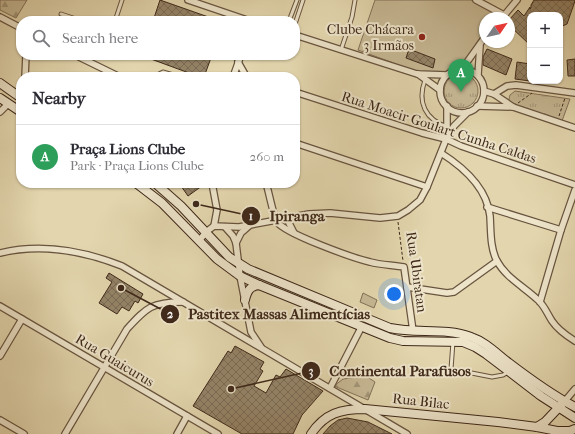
<!DOCTYPE html>
<html lang="en">
<head>
<meta charset="utf-8">
<style>
  body { margin:0; font-family:"IM FELL French Canon",serif; background:#f2f2f3; color:#2b2b33 }
  .controls { position:absolute; right:12px; top:12px; display:grid; overflow:hidden; border-radius:8px; box-shadow:0 1px 3px #0004 }
  .controls button { width:36px; height:36px; display:grid; place-items:center; padding:0; border:0; border-bottom:1px solid #e1e1e2; background:#fff; color:#2b2b33; font:20px sans-serif }
  .compass { position:absolute; left:479px; top:12px; width:36px; height:36px; border-radius:50%; background:#fff; box-shadow:0 1px 3px #0004; rotate:56deg }
  .you { position:absolute; left:394px; top:294px; width:14px; height:14px; margin:-10px; border:3px solid #fff; border-radius:50%; background:#1a73e8; box-shadow:0 0 0 6px #1a73e833 }
  .badge { display:grid; place-items:center; width:26px; height:26px; border-radius:50%; background:#db2777; color:#fff; font-size:13px; font-weight:700 }
  .pin { position:absolute; translate:-50% -33px; filter:drop-shadow(0 1px 2px #0008) }
  .pin::after { content:''; position:absolute; top:21px; width:14px; height:12px; background:inherit; clip-path:polygon(0 0,100% 0,50% 100%) }
  .list { margin:0; padding:0; list-style:none }
  h2 { display:flex; justify-content:space-between; align-items:center; height:52px; margin:0; padding:0 16px; font-size:17px }
  h2 small { font-size:13px; font-weight:400; color:#7c7c81 }
  .list li { display:grid; grid-template-columns:26px 1fr auto; gap:12px; align-items:center; box-sizing:border-box; height:64px; padding:0 16px; border-top:1px solid #e1e1e2 }
  .list b { display:block; font-size:15px; white-space:nowrap }
  .list p { margin:0; font-size:13px; white-space:nowrap; color:#7c7c81 }
  .list em { font-size:13px; font-style:normal; color:#7c7c81 }
  .icon { flex:none; width:22px; height:22px; fill:none; stroke:currentColor; stroke-width:2; stroke-linecap:round; stroke-linejoin:round }
  .map { position:relative; flex:none; width:575px; height:434px; overflow:hidden }
  .search { position:absolute; background:#fff; box-shadow:0 1px 3px #0004; left:16px; top:16px; width:284px; height:44px; display:flex; align-items:center; gap:10px; box-sizing:border-box; padding:0 14px; border-radius:16px; color:#7c7c81; font-size:15px }
  .panel { position:absolute; background:#fff; box-shadow:0 1px 3px #0004; left:16px; top:72px; width:284px; height:116px; border-radius:16px }
  .map>svg:first-child { display:block }
  .forest { fill:url(#forest-firs); stroke:#837158 }
  .park { fill:url(#park-tufts); stroke:#837158 }
  .pitch { fill:#c7b995; stroke:#837158 }
  .building { fill:url(#building-cross-hatch); stroke:#3f291a }
  .lines { fill:none; stroke-linecap:round; stroke-linejoin:round }
  .lane-casing { stroke:#68543f; stroke-width:5 }
  .street-casing { stroke:#68543f; stroke-width:8 }
  .secondary-casing { stroke:#3f291a; stroke-width:10 }
  .path { stroke:#3f291a; stroke-width:1; stroke-dasharray:3 2; stroke-linecap:butt }
  .lane { stroke:#ede4ca; stroke-width:3 }
  .street { stroke:#ede4ca; stroke-width:5.5 }
  .secondary { stroke:#ede4ca; stroke-width:8 }
  .poi-dot { fill:#8f2418; stroke:#ede4ca; stroke-width:1.5 }
  .labels { text-anchor:middle; stroke-width:4; stroke-linejoin:round; paint-order:stroke }
  .poi-label { font-size:14px; fill:#3f291a; stroke:#ede4ca; text-anchor:end }
  .street-label { font-size:14px; fill:#3f291a; stroke:#ede4ca }
  .leader { fill:none; stroke:#3f291a; stroke-width:1.5 }
  .callout-dot { fill:#3f291a; stroke:#ede4ca; stroke-width:1.5 }
  .mark-label { font-size:12px; text-anchor:middle; font-weight:bold; fill:#fff }
  .callout-label { font-size:15px; text-anchor:middle; font-weight:bold; fill:#3f291a; stroke:#ede4ca; stroke-width:4; stroke-linejoin:round; paint-order:stroke }
</style>
</head>
<body>
<div class="map">
<svg width="575" height="434" viewBox="0 0 575 434">
  <defs>
    <pattern id="forest-firs" width="22" height="20" patternUnits="userSpaceOnUse"><rect width="22" height="20" fill="#c7b995"/><path d="M5 1l3.5 6h-7zM16 11l3.5 6h-7z" fill="#a39679"/></pattern>
    <pattern id="park-tufts" width="24" height="20" patternUnits="userSpaceOnUse"><rect width="24" height="20" fill="#c7b995"/><path d="M3 7l-1-3M5 7V3M7 7l1-3M15 17l-1-3M17 17v-4M19 17l1-3" fill="none" stroke="#a39679"/></pattern>
    <pattern id="building-cross-hatch" width="8" height="8" patternUnits="userSpaceOnUse"><rect width="8" height="8" fill="#948367"/><path d="M0 0l8 8M0 8l8-8" fill="none" stroke="#7a6b54"/></pattern>
  </defs>
  <rect width="100%" height="100%" fill="#e3d6ae"/>
  <filter id="stains"><feTurbulence type="fractalNoise" baseFrequency=".005" numOctaves="4"/><feColorMatrix values="0 0 0 0 .2 0 0 0 0 .09 0 0 0 0 .02 0 0 0 .5 -.17"/></filter>
  <radialGradient id="worn" r=".72"><stop offset=".6" stop-color="#630" stop-opacity="0"/><stop offset="1" stop-color="#630" stop-opacity=".3"/></radialGradient>
  <!-- forest -->
  <g class="forest">
    <polygon points="0,0 27,0 16,18 0,10"/>
    <polygon points="366,376 375,382 368,400 334,386 343,379"/>
  </g>
  <!-- park -->
  <g class="park">
    <circle cx="461" cy="91" r="17"/>
    <path d="M515,91L570,99L562,121L514,106C510,102 508,100 510,95Z"/>
  </g>
  <!-- pitch -->
  <g class="pitch">
    <polygon points="375,0 471,0 499,15 497,18 485,18 485,30 461,67 452,69 446,73 418,72 358,50"/>
    <polygon points="363,293 377,300 374,308 360,302"/>
  </g>
  <!-- building -->
  <g class="building">
    <polygon points="160,0 217,20 217,21 153,21"/>
    <polygon points="534,0 575,0 575,1 567,24 560,27 560,15 530,15 530,45 509,25 509,20 518,10 524,16 530,7 530,9 531,8 531,5"/>
    <polygon points="409,49 435,59 433,68 406,58"/>
    <polygon points="487,49 512,59 506,75 483,65 483,57"/>
    <polygon points="140,55 212,55 204,77 200,77"/>
    <polygon points="575,59 575,76 568,76 567,60"/>
    <polygon points="517,62 530,64 530,81 515,79"/>
    <polygon points="179,183 206,183 188,196"/>
    <polygon points="109,273 143,294 138,303 135,301 129,311 122,307 117,314 99,303 112,282 106,278"/>
    <polygon points="235,346 264,362 260,369 263,371 254,386 266,393 276,375 280,377 286,369 323,391 302,415 293,434 242,434 193,406 228,351 231,353"/>
    <polygon points="347,418 368,422 392,434 323,434 330,426 338,420"/>
  </g>
  <g class="lines">
    <!-- lane casing -->
    <g class="lane-casing">
      <g id="lane">
        <polyline points="61,14 82,21"/>
        <polyline points="115,21 122,0"/>
        <polyline points="289,21 297,0"/>
        <polyline points="295,24 303,0"/>
        <polyline points="341,50 352,17 355,0"/>
        <polyline points="158,77 159,74 163,72 180,77"/>
        <path d="M425,80C417,102 425,120 448,127"/>
        <polyline points="453,342 451,369 492,377 503,375 508,372"/>
      </g>
    </g>
    <!-- street casing -->
    <g class="street-casing">
      <g id="street">
        <polyline points="188,0 250,21"/>
        <polyline points="476,0 504,15"/>
        <polyline points="0,17 21,28"/>
        <polyline points="502,18 517,0"/>
        <polyline points="295,35 417,74 447,75"/>
        <polyline points="75,55 120,77"/>
        <polyline points="238,62 246,76"/>
        <polyline points="462,69 485,37"/>
        <circle cx="462" cy="91" r="22"/>
        <polyline points="418,74 440,90"/>
        <polyline points="478,75 480,46"/>
        <polyline points="25,77 26,55"/>
        <polyline points="233,77 241,55"/>
        <polyline points="484,91 494,94 513,107 575,128"/>
        <polyline points="295,92 422,133 446,139 461,146 575,185"/>
        <polyline points="494,94 507,86 516,85 575,93"/>
        <polyline points="447,106 447,136"/>
        <polyline points="477,106 513,107"/>
        <polyline points="0,112 8,104"/>
        <polyline points="295,143 427,187"/>
        <path d="M441,153C463,167 487,188 490,216C491,231 490,248 497,261C506,278 526,288 539,301C545,307 548,315 552,321C558,330 567,336 575,341"/>
        <polyline points="212,183 217,210 214,226"/>
        <path d="M266,183C269,192 273,215 277,222C286,234 353,258 370,262C381,265 393,265 404,267L413,331"/>
        <polyline points="487,207 561,230"/>
        <polyline points="289,217 289,223 294,233"/>
        <polyline points="225,227 233,236 236,243 240,276 251,332 261,347"/>
        <polyline points="199,241 206,232 214,226 239,227 309,214 330,213 380,218 398,216 408,210 420,200 427,187 447,137 454,126 468,112"/>
        <polyline points="236,243 241,233 249,226"/>
        <path d="M0,253C41,243 84,251 122,266L407,434"/>
        <polyline points="407,287 447,293 454,292 497,261"/>
        <polyline points="540,302 561,230 575,190"/>
        <polyline points="0,306 218,434"/>
        <polyline points="0,356 22,319"/>
        <polyline points="330,388 362,326"/>
        <polyline points="564,402 575,389"/>
        <polyline points="0,420 24,434"/>
        <path d="M65,434L127,329C147,307 152,302 183,302"/>
        <polyline points="177,434 187,416"/>
      </g>
    </g>
    <!-- secondary casing -->
    <g class="secondary-casing">
      <g id="secondary">
        <polyline points="0,83 21,98"/>
        <polyline points="0,98 21,112"/>
        <polyline points="136,183 162,203 217,259 240,276 259,285 390,338 403,341 463,342 475,347 486,354 541,396 575,418"/>
        <path d="M155,183L181,206L229,257L248,269L390,328C417,334 445,327 471,337C486,342 497,354 509,363C530,379 552,395 575,407"/>
        <path d="M245,300C247,291 250,286 259,285"/>
        <polyline points="537,427 545,422 562,404"/>
        <path d="M311,434C325,413 341,409 365,409L498,422L537,427L557,431H570L575,429"/>
      </g>
    </g>
    <!-- path -->
    <g class="path">
      <polyline points="518,103 532,93"/>
      <polyline points="559,116 565,98"/>
      <polyline points="398,222 403,261"/>
    </g>
    <!-- lane -->
    <use href="#lane" class="lane"/>
    <!-- street -->
    <use href="#street" class="street"/>
    <!-- secondary -->
    <use href="#secondary" class="secondary"/>
  </g>
  <!-- markers -->
  <circle class="poi-dot" cx="422" cy="37" r="4"/>
  <g class="labels">
    <!-- poi labels -->
    <g class="poi-label">
      <text x="414" y="34">Clube Chácara<tspan x="414" dy="16">3 Irmãos</tspan></text>
    </g>
    <!-- street labels -->
    <g class="street-label">
      <text transform="translate(439 127) rotate(18)" y="5">Rua Moacir Goulart Cunha Caldas</text>
      <text transform="translate(417 272) rotate(82)" y="5">Rua Ubiratan</text>
      <text transform="translate(115 360) rotate(31)" y="5">Rua Guaicurus</text>
      <text transform="translate(421 401) rotate(6)" y="5">Rua Bilac</text>
    </g>
  </g>
  <!-- callouts -->
  <path class="leader" d="M196 204L251 216M121 288L170 314M231 389L311 371"/>
  <g class="callout-dot">
    <circle cx="196" cy="204" r="4"/>
    <circle cx="121" cy="288" r="4"/>
    <circle cx="231" cy="389" r="4"/>
    <circle cx="251" cy="216" r="10"/>
    <circle cx="170" cy="314" r="10"/>
    <circle cx="311" cy="371" r="10"/>
  </g>
  <g class="mark-label">
    <text x="251" y="220">1</text>
    <text x="170" y="318">2</text>
    <text x="311" y="375">3</text>
  </g>
  <g class="callout-label">
    <text x="297" y="221">Ipiranga</text>
    <text x="279" y="319">Pastitex Massas Alimentícias</text>
    <text x="400" y="376">Continental Parafusos</text>
  </g>
  <rect width="100%" height="100%" filter="url(#stains)"/>
  <rect width="100%" height="100%" fill="url(#worn)"/>
</svg>
<div class="controls">
<button>+</button>
<button>−</button>
</div>
<svg class="compass" viewBox="-18 -18 36 36"><path d="M0-13l5 13h-10z" fill="#e53935"/><path d="M0 13l5-13h-10z" fill="#7c7c81"/></svg>
<div class="you"></div>
<div class="pin badge" style="left:461px;top:92px;background:#2e9e5b">A</div>
<div class="search"><svg class="icon" aria-label="search" viewBox="0 0 24 24"><circle cx="10" cy="10" r="6"/><path d="M15 15l6 6"/></svg>Search here</div>
<section class="panel">
<h2>Nearby<small></small></h2>
<ul class="list">
<li><span class="badge" style="background:#2e9e5b">A</span><div><b>Praça Lions Clube</b><p>Park · Praça Lions Clube</p></div><em>260 m</em></li>
</ul>
</section>
</div>
</body>
</html>
